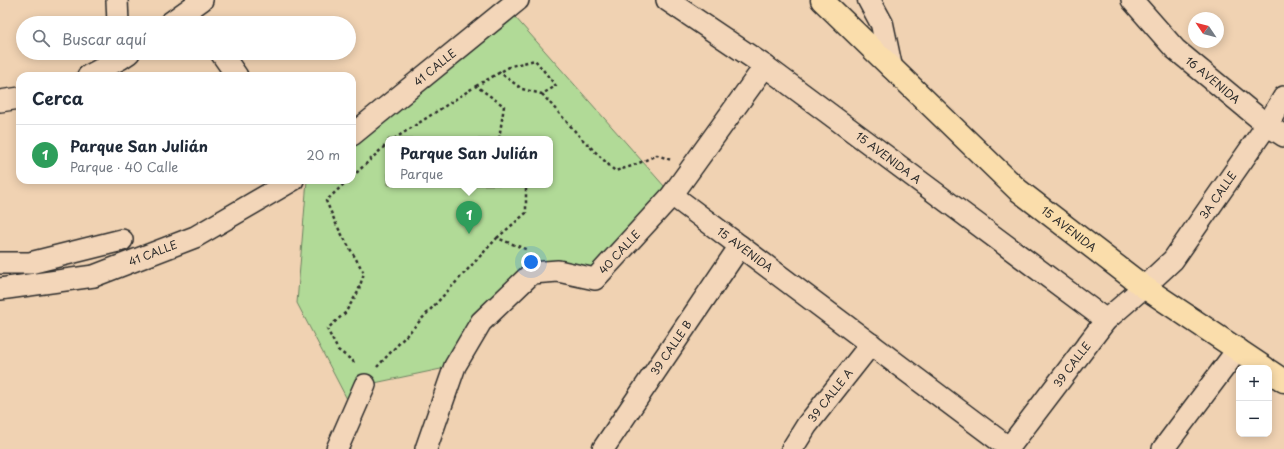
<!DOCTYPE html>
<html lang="es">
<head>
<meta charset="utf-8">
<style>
  body { margin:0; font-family:"Playpen Sans",sans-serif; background:#f2f2f3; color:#1f2937 }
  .controls { position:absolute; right:12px; bottom:12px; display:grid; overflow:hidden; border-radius:8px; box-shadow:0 2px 10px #0003 }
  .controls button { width:36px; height:36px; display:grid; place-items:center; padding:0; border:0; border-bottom:1px solid #e0e1e3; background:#fff; color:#1f2937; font:20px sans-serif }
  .compass { position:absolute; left:1188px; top:12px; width:36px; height:36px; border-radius:50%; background:#fff; box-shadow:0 2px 10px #0003; rotate:305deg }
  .you { position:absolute; left:531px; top:262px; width:14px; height:14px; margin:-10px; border:3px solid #fff; border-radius:50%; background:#1a73e8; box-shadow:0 0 0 6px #1a73e833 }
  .badge { display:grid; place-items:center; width:26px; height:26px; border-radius:50%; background:#0f766e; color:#fff; font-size:13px; font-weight:700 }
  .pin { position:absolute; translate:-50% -33px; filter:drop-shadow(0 1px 2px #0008) }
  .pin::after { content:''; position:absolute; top:21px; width:14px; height:12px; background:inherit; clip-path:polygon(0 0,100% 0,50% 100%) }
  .popup { position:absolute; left:385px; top:136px; width:168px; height:52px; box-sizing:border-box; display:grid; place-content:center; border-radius:8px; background:#fff; filter:drop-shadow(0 1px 3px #0005); font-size:13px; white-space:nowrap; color:#747a83 }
  .popup b { font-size:15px; color:#1f2937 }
  .popup::after { content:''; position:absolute; left:50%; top:100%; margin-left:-8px; border:8px solid transparent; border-top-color:#fff }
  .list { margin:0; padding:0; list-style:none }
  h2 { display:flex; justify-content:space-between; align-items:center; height:52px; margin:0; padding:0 16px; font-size:17px }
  h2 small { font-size:13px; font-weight:400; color:#747a83 }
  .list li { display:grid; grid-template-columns:26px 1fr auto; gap:12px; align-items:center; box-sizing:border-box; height:60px; padding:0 16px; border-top:1px solid #e0e1e3 }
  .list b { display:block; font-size:15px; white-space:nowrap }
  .list p { margin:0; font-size:13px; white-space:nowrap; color:#747a83 }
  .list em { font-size:13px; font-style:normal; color:#747a83 }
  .icon { flex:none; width:22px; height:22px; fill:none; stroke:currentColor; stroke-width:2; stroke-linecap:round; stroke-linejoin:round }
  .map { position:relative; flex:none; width:1284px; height:449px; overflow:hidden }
  .search { position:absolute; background:#fff; box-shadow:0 2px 10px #0003; left:16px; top:16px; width:340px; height:44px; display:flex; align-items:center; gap:10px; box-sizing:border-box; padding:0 14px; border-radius:22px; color:#747a83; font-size:15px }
  .panel { position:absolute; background:#fff; box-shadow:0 2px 10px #0003; left:16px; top:72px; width:340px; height:112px; border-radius:12px }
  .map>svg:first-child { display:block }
  .green { fill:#b1da97; stroke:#6e8261; fill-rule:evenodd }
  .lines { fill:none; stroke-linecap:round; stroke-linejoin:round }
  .street-casing { stroke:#2b2b2b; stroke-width:24 }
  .secondary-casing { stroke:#2b2b2b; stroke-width:25 }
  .primary-casing { stroke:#2b2b2b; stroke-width:25 }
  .path { stroke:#2b2b2b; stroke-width:2.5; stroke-dasharray:3 3; stroke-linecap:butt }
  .street { stroke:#f3d6b9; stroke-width:21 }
  .secondary { stroke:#f3d6b9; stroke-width:22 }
  .primary { stroke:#faddab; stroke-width:22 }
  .labels { text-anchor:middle; stroke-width:3; stroke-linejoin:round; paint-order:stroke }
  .street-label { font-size:11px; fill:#2b2b2b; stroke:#f3d6b9 }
</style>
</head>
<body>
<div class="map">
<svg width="1284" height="449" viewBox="0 0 1284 449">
  <rect width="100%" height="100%" fill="#f0d2b2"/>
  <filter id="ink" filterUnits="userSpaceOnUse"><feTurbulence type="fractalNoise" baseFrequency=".025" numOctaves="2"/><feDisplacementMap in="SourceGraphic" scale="8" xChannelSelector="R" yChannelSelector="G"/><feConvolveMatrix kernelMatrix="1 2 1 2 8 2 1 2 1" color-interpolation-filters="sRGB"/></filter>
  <g filter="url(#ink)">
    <!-- green -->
    <path class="green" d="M507,8L672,195L595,279L532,273L455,366L365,385L349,403L297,303L307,180H352V135ZM388,139H550V185H388Z"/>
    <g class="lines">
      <!-- street casing -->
      <g class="street-casing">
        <g id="street">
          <polyline points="117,0 118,23"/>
          <path id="s1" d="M667,0L765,66L1106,320"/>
          <path id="s2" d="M1132,0L1175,49L1267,125L1284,136"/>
          <polyline points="170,23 202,0"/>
          <polyline points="221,53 237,76"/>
          <polyline points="88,76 120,59 129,53"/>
          <polyline points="0,101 20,98"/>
          <path id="s3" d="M352,135L518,0"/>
          <path id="s4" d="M672,195L1009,448"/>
          <polyline points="0,263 30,263 122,240"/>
          <path id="s5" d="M0,289L94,276L195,237L293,180"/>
          <polyline points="337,449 365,385"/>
          <path id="s6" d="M426,449L455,366L481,322L532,273L558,271L595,279L672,195L765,66"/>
          <path id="s7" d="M603,449L740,246"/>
          <path id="s8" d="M792,449L807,425L871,344"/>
          <path id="s9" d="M1008,449L1106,320L1144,287L1173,260L1267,125L1284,97"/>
          <polyline points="1163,449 1238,349"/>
        </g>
      </g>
      <!-- secondary casing -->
      <g class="secondary-casing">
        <polyline id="secondary" points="869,0 882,24 891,67"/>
      </g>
      <!-- primary casing -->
      <g class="primary-casing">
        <g id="primary">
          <path id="s10" d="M822,0L1018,190L1144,287L1265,368"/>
          <polyline points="1269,371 1284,381"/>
        </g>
      </g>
      <!-- path -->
      <g class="path">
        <polyline points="476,86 511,66 535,60 556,86 542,94 522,89 499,72"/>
        <polyline points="542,94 581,138 615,171 632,166 657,155 671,160"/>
        <polyline points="394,139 476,86 504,106 499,139"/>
        <polyline points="352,177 388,143"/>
        <polyline points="348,180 326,201 337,226 364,273 358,292 345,313 327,329 338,350 353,361 355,365"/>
        <polyline points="497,238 526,213 526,188 522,185"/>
        <polyline points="377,367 497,238 528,250"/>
      </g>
      <!-- street -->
      <use href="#street" class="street"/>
      <!-- secondary -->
      <use href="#secondary" class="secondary"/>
      <!-- primary -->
      <use href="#primary" class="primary"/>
    </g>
  </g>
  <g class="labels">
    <!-- street labels -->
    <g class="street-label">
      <text dy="4" stroke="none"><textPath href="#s3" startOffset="107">41 CALLE</textPath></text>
      <text dy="4" stroke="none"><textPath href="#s2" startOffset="114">16 AVENIDA</textPath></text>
      <text dy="4" stroke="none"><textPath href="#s1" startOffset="272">15 AVENIDA A</textPath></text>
      <text dy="4" stroke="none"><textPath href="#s9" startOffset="331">3A CALLE</textPath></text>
      <text dy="4" stroke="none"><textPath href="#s10" startOffset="337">15 AVENIDA</textPath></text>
      <text dy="4" stroke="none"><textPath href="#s4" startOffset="91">15 AVENIDA</textPath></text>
      <text dy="4" stroke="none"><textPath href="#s5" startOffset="158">41 CALLE</textPath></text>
      <text dy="4" stroke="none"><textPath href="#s6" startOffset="310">40 CALLE</textPath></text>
      <text dy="4" stroke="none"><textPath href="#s7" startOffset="122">39 CALLE B</textPath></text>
      <text dy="4" stroke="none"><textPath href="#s9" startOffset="106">39 CALLE</textPath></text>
      <text dy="4" stroke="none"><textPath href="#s8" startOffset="66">39 CALLE A</textPath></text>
    </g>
  </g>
</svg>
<div class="controls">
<button>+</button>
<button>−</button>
</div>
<svg class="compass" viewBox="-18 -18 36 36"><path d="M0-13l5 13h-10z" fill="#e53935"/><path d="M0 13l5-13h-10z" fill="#747a83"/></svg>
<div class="you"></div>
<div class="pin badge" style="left:469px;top:234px;background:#2e9e5b">1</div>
<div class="popup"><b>Parque San Julián</b>Parque</div>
<div class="search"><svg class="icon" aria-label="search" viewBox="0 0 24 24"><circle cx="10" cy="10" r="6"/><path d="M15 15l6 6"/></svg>Buscar aquí</div>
<section class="panel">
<h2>Cerca<small></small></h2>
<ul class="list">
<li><span class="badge" style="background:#2e9e5b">1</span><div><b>Parque San Julián</b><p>Parque · 40 Calle</p></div><em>20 m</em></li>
</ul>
</section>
</div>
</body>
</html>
